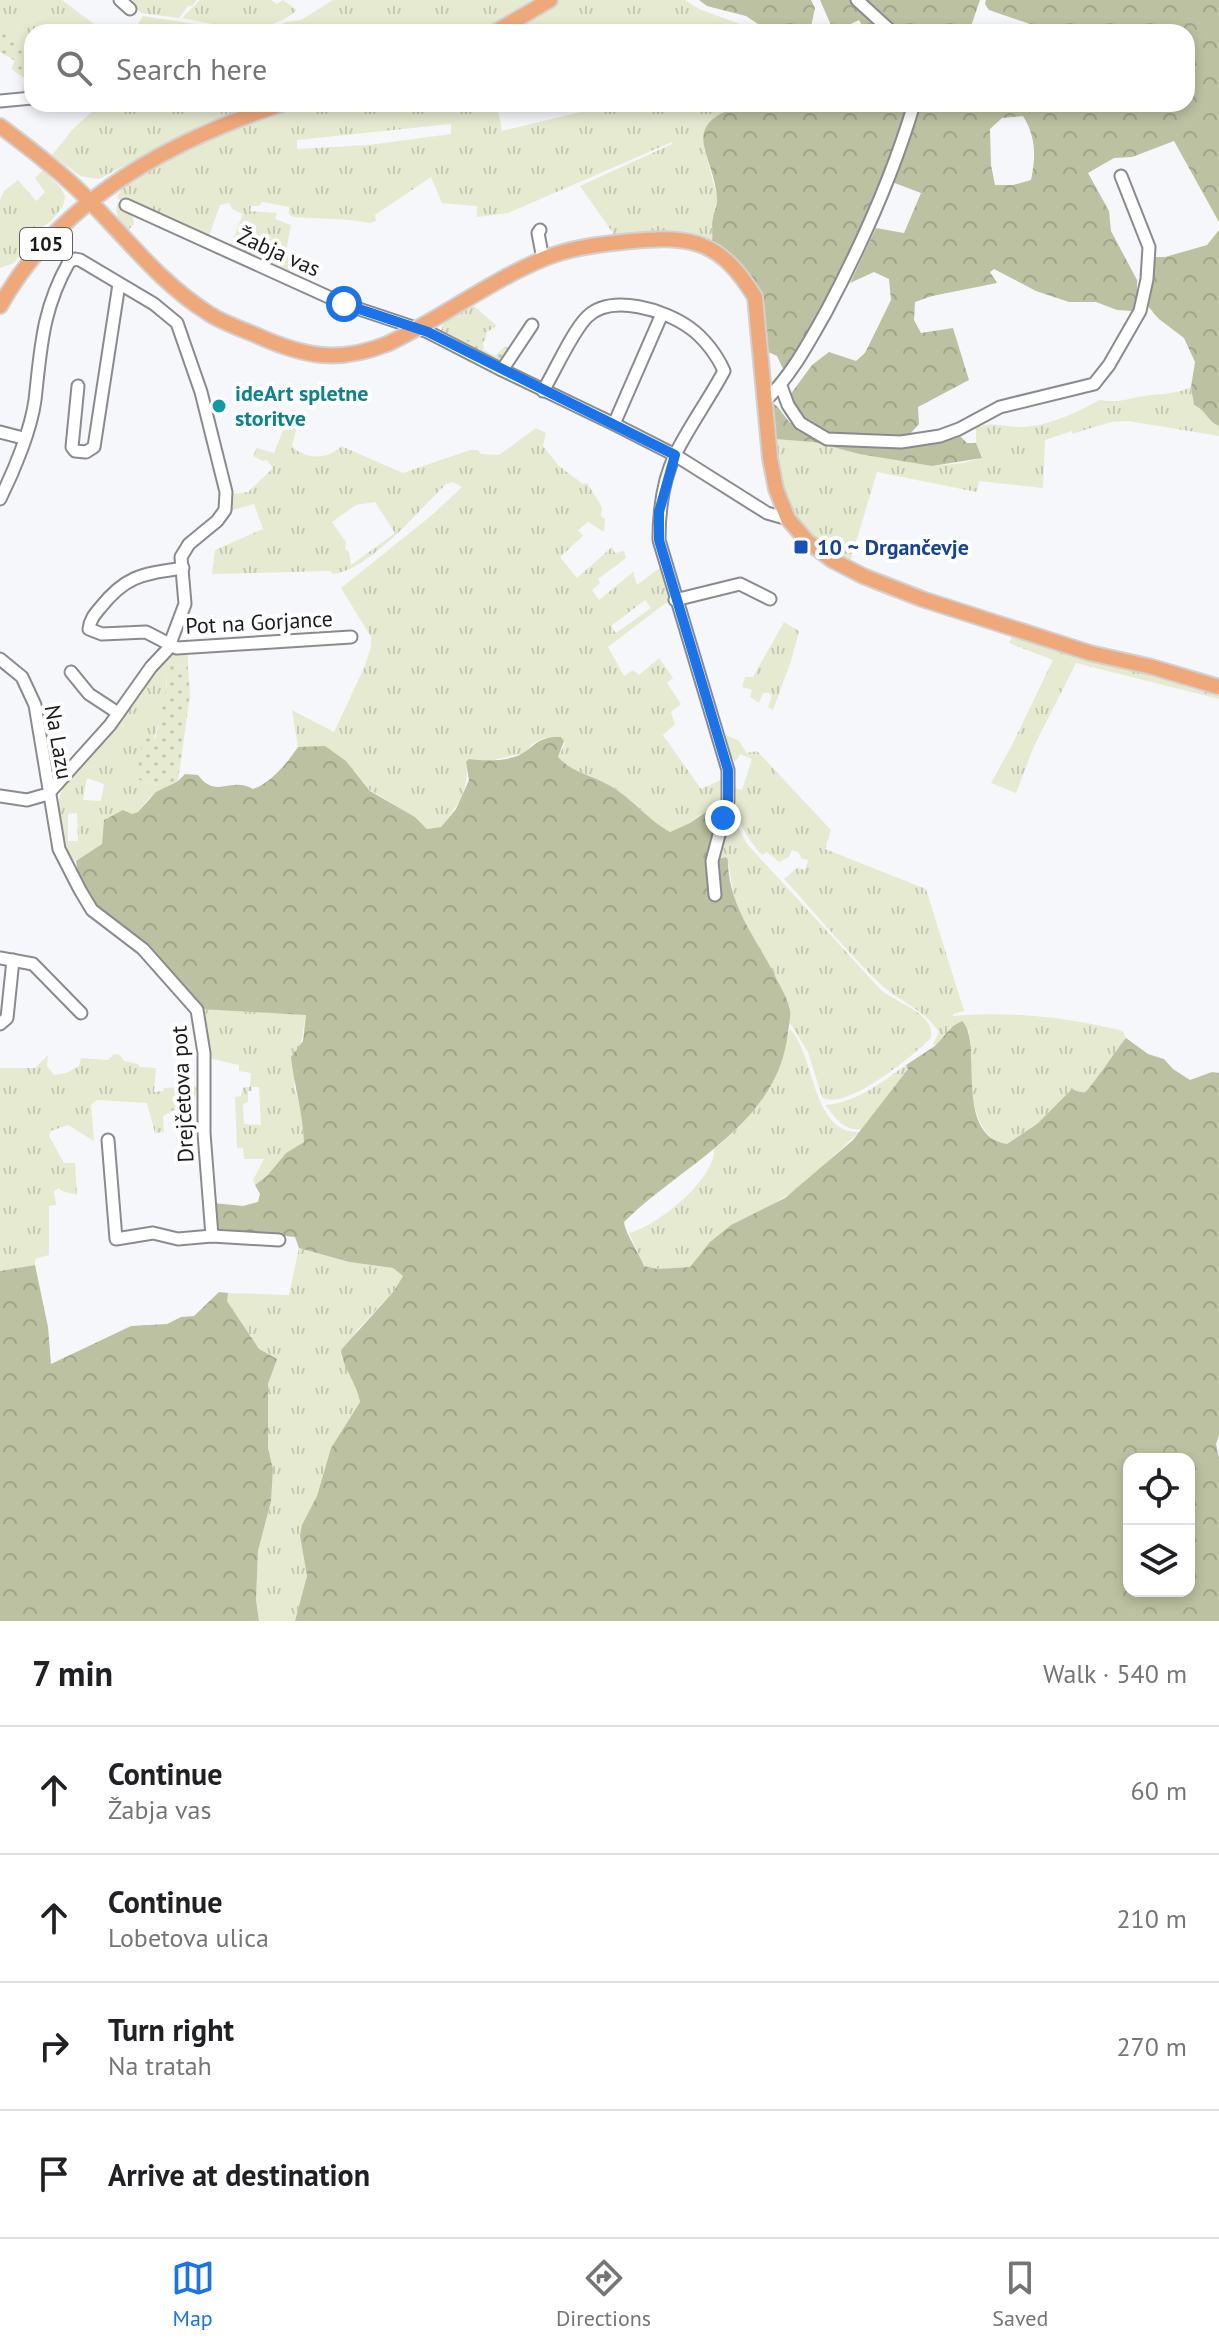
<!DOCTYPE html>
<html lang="en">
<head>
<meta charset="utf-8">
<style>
  body { margin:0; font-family:"PT Sans",sans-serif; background:#f6f6f6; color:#202124 }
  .controls { position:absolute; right:24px; bottom:24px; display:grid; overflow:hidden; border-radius:16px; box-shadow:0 4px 12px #0003 }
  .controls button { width:72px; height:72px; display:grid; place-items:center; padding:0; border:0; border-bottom:2px solid #e0e0e0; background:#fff; color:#202124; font:40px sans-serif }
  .stop { position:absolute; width:24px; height:24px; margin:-18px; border:6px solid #1a73e8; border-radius:50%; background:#fff }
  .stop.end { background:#1a73e8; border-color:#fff; box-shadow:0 2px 8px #0008 }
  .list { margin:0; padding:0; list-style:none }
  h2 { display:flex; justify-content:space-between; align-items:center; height:104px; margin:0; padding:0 32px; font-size:34px }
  h2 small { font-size:26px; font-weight:400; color:#757577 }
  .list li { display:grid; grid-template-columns:52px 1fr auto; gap:24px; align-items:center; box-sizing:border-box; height:128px; padding:0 32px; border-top:2px solid #e0e0e0 }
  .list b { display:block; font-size:30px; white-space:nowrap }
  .list p { margin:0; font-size:26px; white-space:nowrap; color:#757577 }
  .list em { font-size:26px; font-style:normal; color:#757577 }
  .icon { flex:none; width:44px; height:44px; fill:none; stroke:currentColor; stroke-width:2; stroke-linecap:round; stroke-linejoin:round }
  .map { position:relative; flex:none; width:1219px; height:1621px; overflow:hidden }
  .search { position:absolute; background:#fff; box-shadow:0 4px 12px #0003; left:24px; right:24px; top:24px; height:88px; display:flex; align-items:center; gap:20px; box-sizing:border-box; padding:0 28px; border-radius:24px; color:#757577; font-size:30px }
  .sheet { height:616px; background:#fff }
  nav { display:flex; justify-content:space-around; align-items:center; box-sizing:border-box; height:112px; border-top:2px solid #e0e0e0; background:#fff; font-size:22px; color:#757577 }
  nav a { display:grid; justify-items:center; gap:4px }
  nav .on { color:#1a73e8 }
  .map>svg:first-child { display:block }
  .grass { fill:url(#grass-tufts); fill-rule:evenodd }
  .forest { fill:url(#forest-crowns); fill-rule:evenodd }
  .park { fill:url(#park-dots) }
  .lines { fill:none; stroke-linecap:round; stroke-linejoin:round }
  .minor-casing { stroke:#8a8b8e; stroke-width:15 }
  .major-casing { stroke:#d1d1d2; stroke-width:18 }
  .minor { stroke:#fff; stroke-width:11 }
  .major { stroke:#efa87a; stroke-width:14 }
  .route { stroke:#1a73e8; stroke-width:10 }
  .culture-dot { fill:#0f9aa8; stroke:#fff; stroke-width:3 }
  .transit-dot { fill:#1a4fb4; stroke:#fff; stroke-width:3 }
  .labels { text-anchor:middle; stroke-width:8; stroke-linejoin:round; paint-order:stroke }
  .shield { fill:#fff; stroke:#5f5f60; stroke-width:2 }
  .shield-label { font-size:20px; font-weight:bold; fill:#1a1b1c }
  .street-label { font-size:22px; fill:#1a1b1c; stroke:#fff }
  .culture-label { font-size:22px; font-weight:bold; fill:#0d838f; stroke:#fff; text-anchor:start }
  .transit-label { font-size:22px; font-weight:bold; fill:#164399; stroke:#fff; text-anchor:start }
</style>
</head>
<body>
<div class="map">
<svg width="1219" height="1621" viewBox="0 0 1219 1621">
  <defs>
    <pattern id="grass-tufts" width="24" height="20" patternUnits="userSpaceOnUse" patternTransform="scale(2)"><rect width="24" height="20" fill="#e6ead0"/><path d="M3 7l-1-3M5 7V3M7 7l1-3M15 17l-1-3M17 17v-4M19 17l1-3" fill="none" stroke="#c5c8b2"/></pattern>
    <pattern id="forest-crowns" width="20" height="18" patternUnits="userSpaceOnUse" patternTransform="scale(2)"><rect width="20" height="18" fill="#bcc1a1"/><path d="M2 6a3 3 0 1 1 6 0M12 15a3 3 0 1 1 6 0" fill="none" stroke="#a1a58a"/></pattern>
    <pattern id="park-dots" width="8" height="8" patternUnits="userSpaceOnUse" patternTransform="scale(2)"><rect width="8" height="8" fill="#e6ead0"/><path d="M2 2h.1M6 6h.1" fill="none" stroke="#c5c8b2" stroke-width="1.8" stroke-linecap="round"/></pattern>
  </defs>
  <rect width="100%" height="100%" fill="#f6f7fa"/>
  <!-- grass -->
  <g class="grass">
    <polygon points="0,0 62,0 105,32 32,32 32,51 11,40 0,28"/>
    <polygon points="133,0 197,0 192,6 188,6 179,18 141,13 131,5"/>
    <path d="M200,0H271L277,4L283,0L297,10C267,38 218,25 182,18Z"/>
    <polygon points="333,0 531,0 521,10 477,32 133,32 143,16 227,29 275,28 286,22 301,20"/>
    <polygon points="559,0 685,0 699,9 748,27 749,32 511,32 538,17"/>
    <polygon points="107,104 256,104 207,122 99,179 80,176 52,155 73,129 95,109"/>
    <path d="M299,104H497L502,131L613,104H747L728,109L707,125L704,148L718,200L712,218V242L722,250L685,234L668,232L612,236L613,233L580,186L672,144V142L508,213L477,217V206L442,203L431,177L375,215L376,221L370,223L350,220L293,217L289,214V207L262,202L259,206H251L250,211L277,213L275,219L291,225L286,251L290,253V274L229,249L243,214L232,209L229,203L220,205L208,239L117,198C130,162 261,117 299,104ZM451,124V134L369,145L297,149V140Z"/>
    <polygon points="43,170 61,188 65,196 63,206 51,221 38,230 14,263 0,268 0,200 4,191 18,180 36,201 45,192 35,178"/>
    <path d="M118,203L135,210L133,217L134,224L128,230C120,223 113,214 118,203Z"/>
    <polygon points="474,306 497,326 473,340 448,340 441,331 444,322"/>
    <path d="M1191,387L1194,405C1206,410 1208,422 1219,426V436L1129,421L1111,422L1072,434V431L1045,440L1043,488L979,481L977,492L877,472L850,562C788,525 782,508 774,439L814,442L859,454L932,466L963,463L982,458L976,443V428C991,421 1003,427 1020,427C1043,428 1079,412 1099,400C1122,403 1124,399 1145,396C1162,393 1175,395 1191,387Z"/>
    <path d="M286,423L297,426L292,446C304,460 329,460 341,446L403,473L470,450H478L481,454L499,455L536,428L546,433L543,446L559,466L583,484L587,483L602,507L601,516L605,519L604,532L588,522L578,530L583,536L560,557L577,578L612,547L615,553L624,551L626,558L598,579L600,583L592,590L599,600L633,572L637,585L662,566L671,599L608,647L624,676L633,670L639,675L659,658L673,678L667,683L681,704L671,712L675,724L663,735L701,789L725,778L723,807L701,814L690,823L670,832C645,818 629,794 603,782C586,774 571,771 558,757L565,744L561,737L544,738L532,744L525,753L489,761L469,759L466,763C470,789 457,807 441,827L427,829L415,817L370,790L346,761L325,747H298L292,710L334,732L364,668L371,647V637L341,588L432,515L462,487L453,482L446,484C418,511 371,569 333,574L330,571L212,574L215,550L263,529L254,504L228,511L227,495L248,492L273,468L267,460L263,461L253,456L257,448L274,453ZM375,502L395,533L351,565L349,552L345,549L346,542L332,522L356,505ZM645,600L651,608L616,633L611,626Z"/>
    <polygon points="784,622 799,631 791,661 773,710 768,707 772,696 769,693 763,693 759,703 750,697 752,690 742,687 745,677 753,677"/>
    <polygon points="1013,635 1086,658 1206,687 1219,692 1219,699 1076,663 1034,746 1016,793 991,783 1012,745 1053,660 1009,643"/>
    <path d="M177,653H188V666L167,664C168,707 155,741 136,779L166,787L149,798L138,812L132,814L123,810L104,820L102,844L76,861C64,857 62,850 60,838C51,780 72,777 106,738C128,712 142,664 177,653ZM87,778L104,784L101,801L83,800ZM77,813L78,841H68V814Z"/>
    <path d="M722,726V734L738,740L747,753L757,751L831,830L825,849L926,889L964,1011L953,1014V1016C1009,1011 1068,1017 1123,1031L1126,1038C1119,1046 1089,1092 1085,1092C1083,1093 1074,1090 1072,1089L1037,1124L1007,1144C965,1137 970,1063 969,1031L953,1026L935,1046L933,1044L939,1032C923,1008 897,1001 877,981C845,949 815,913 784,879L797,868L805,870L808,860L802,859L798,852L792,850L789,857L779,862L767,852L762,855C746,837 730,812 735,788L742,790L752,759L740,754L736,761L726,758L718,731Z"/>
    <path d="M729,809L747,844L880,989C896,1004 935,1012 931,1038C914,1055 844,1113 822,1097L808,1052L790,1023V1007L735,904L728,860L726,857L719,859V844Z"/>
    <path d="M213,1008L306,1014L294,1085L303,1120L304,1142L286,1153L267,1176L255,1185L253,1180L264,1159H244L243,1148H237L235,1097L241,1096L243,1087H250L251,1073L239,1071V1065L208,1058V1033L201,1009ZM252,1087H259L261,1125L244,1124L243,1104L248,1102V1091H252Z"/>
    <path d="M790,1029C815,1055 812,1134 859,1132L804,1184L766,1209L731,1225L710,1242L690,1267L657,1269L644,1266L629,1233C656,1227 716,1179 714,1149C745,1125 771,1090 784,1054C786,1046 787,1037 790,1029Z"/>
    <polygon points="114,1054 120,1055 124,1061 138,1064 140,1067 156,1068 154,1092 163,1091 164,1088 197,1086 195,1099 163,1116 164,1132 155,1133 147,1103 97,1100 91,1105 94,1141 68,1125 51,1131 49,1136 64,1163 75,1163 77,1195 62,1191 59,1188 54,1191 56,1205 49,1206 49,1255 35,1259 35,1265 0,1271 0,1068 35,1068 48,1055 47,1066 54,1075 66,1073 79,1066 81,1058 108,1060"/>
    <path d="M906,1065L909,1068L862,1129C844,1132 835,1117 825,1105C856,1103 882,1082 906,1065Z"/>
    <polygon points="299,1248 349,1262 393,1268 403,1276 394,1291 358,1329 341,1356 357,1387 360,1402 331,1448 317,1496 300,1536 307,1576 295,1621 259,1621 256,1600 258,1551 271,1501 273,1469 268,1448 268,1384 276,1359 259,1349 227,1301 228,1293 289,1295"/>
  </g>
  <!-- forest -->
  <g class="forest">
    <polygon points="699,0 811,0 815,8 810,32 770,32 746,16 707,6"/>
    <polygon points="820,0 851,0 887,32 866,32 859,20 834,32"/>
    <polygon points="863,0 980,0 969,32 897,32"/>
    <path d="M986,0H1219V222L1174,141L1132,157L1114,158L1088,173L1109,211L1111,231L1137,280V302L1133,311L1117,310L1096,302H1069L1036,291L994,269L990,272L997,283L932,296L915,302L914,320L921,333L953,328L969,380L918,407L919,424L900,445L920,446L958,434L967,443H976L982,458L932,466L859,454L814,442L774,439L769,407L772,403L777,406L790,423L798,419L787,399L812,365L829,352L856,361L865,353L891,300L889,279L874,272L850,283L876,228L904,233L921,193L892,182L919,104H1187V32H1031L1033,25L989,10L985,4ZM1023,116C1036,137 1036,156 1031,180L1013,185H995L991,165L990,129L1002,118Z"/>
    <path d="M747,104H909C889,171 865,238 831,299C817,324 800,347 784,371L777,356L768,352L762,313L722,250L712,242C713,234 711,225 713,217C714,211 718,205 717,198C714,152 674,124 747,104Z"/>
    <path d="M1219,230V426C1208,422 1206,410 1194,405L1191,387L1195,362L1184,338L1159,319L1147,305L1152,257H1165L1207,245Z"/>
    <path d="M553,737H561L564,741L558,757C571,771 586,774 603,782C629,794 645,818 670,832L690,823L716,805L723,807L708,861L718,875L719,859L726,857L728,860C728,906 756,937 775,976C780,986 788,999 790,1010C791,1020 788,1029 787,1040C773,1127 680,1166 624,1222C625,1233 639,1253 644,1266L657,1269L690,1267L710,1242L731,1225L785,1198L853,1140L908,1069L906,1065L935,1046L953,1026L962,1021C984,1041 952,1135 1007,1144L1037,1124L1072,1089C1075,1090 1081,1093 1085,1092C1089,1091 1119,1046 1126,1038L1148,1054L1164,1059L1173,1069L1190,1080L1212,1072L1219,1073V1435L1216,1444L1219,1458V1621H295L307,1576L300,1536L302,1525L317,1496L331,1448L360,1402C357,1383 343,1369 341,1350L394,1291L403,1276L393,1268L349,1262L299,1248L295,1237L219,1229L213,1203L243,1206L258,1202L260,1194L255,1185L267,1176L286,1153L304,1142C303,1113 294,1085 291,1057L303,1041L306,1015L201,1009L193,997L104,918L81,890L76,861L102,844L104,820L123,810L132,814L138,812L156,792L178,781L185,774L198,775C216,800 232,776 253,789C271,783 288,762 298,747L325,746L346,761L370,791L415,817L427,829L441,827L456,809L469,780L466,762L469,759C486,761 512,762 526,751C537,743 539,739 553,737ZM1129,1459H1189V1591H1129Z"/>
    <polygon points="35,1265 48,1327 51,1364 131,1326 167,1324 181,1317 194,1316 219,1292 228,1293 227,1301 259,1349 277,1359 268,1384 268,1448 273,1469 271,1501 258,1551 256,1600 259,1621 0,1621 0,1271"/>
  </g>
  <!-- park -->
  <g class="park">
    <polygon points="0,28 11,40 32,51 32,96 21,95 26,79 11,69 15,61 0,52"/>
    <polygon points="483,332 487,333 483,344 484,350 495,356 505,346 513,351 502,365 448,340 473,340"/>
    <polygon points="167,664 188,666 190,695 178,781 166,787 136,779 143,738 156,738 167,684"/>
  </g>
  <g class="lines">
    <!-- minor casing -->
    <g class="minor-casing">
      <g id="minor">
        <polyline points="120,0 130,9"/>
        <polyline points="857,0 892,32"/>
        <polyline points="0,101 32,98"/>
        <polyline points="126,205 344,304 428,332 502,370 614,424 675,455 767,513 788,519"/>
        <polyline points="540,230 538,233 543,259"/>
        <polyline points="502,370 532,325"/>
        <polyline points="78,386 72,447 75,451 86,452 94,447 119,284"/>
        <polyline points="781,386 788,405 800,423 827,439 901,442 940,436 959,429 1000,407 1094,384 1109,365 1140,311 1147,279 1149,247 1121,176"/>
        <path d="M543,391C555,371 572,332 587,317C611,293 666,310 690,328C704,338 717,355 724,371C709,399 690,425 676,453C663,479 659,512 659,540L728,770V801L712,861L715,895"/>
        <path d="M764,402C791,376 808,344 826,312C861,246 893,175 914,104"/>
        <polyline points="614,424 662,314"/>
        <polyline points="0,432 23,438"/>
        <path d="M0,499C14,471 31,430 35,400C41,347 42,310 69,262L75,259L80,260L154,304L177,323L201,392L226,492L225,510L217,521L189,544L181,557L185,604L168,649L151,667L110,725L48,794L27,800L0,796"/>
        <path d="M183,568C143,574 126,575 100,608C94,615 90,620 89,629L102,634L146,632L177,648L351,637"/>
        <polyline points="675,600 740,584 770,599"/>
        <polyline points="0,659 22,677 35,705 59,849 80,890 92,910 143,949 197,1010 204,1053 204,1133 212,1236"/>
        <polyline points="71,672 89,694 118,713"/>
        <polyline points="0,958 33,964 81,1013"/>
        <polyline points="0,1024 7,1018 13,960"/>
        <polyline points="108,1140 116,1239 153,1233 178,1239 212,1236 279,1240"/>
      </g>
    </g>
    <!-- major casing -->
    <g class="major-casing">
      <g id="major">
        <polyline points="495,32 550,0"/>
        <path d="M0,126C24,144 49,163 71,183C118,226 154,279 208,313C223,323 242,329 258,336C305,357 339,363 387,344C440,319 488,282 543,259C571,247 603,244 632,241C694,235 721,242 755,297L770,458L776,489L788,519L807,541L832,560L863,576L922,599L1090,653L1152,667L1219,687"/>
        <path d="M0,306C59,200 171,140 282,104"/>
      </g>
    </g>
    <!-- minor -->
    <use href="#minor" class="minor"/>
    <!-- major -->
    <use href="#major" class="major"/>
  </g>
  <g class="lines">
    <!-- route -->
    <polyline class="route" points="344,304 428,332 675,455 659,512 659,540 728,770 728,801 723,818"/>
  </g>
  <!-- markers -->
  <circle class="culture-dot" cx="219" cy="406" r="8"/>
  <rect class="transit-dot" x="793" y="539" width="16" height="16" rx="4"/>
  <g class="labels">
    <!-- shield labels -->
    <rect class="shield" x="20" y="228" width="52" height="32" rx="6"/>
    <g class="shield-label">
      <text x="46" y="251">105</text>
    </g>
    <!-- street labels -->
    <g class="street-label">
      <text transform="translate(279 252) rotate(24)" y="8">Žabja vas</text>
      <text transform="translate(259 622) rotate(-3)" y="8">Pot na Gorjance</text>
      <text transform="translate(59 742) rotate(80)" y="8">Na Lazu</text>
      <text transform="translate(182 1094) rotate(-93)" y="8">Drejčetova pot</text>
    </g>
    <!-- culture labels -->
    <g class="culture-label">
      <text x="235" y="401">ideArt spletne<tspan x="235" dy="25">storitve</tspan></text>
    </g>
    <!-- transit labels -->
    <g class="transit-label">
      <text x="817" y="555">10 ~ Drgančevje</text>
    </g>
  </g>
</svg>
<div class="controls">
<button><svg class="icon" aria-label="locate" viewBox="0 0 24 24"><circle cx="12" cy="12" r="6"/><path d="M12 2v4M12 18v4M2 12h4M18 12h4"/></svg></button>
<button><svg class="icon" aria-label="layers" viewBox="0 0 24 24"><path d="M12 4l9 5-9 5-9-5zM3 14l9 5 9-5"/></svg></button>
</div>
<div class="stop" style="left:344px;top:304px"></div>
<div class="stop end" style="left:723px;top:818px"></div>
<div class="search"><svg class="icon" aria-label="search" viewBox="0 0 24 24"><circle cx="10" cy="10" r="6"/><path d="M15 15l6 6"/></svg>Search here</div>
</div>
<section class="sheet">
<h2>7 min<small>Walk · 540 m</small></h2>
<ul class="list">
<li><svg class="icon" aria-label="ahead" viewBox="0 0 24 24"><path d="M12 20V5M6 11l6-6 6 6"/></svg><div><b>Continue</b><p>Žabja vas</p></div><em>60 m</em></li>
<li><svg class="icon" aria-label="ahead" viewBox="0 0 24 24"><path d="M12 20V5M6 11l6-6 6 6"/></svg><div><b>Continue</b><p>Lobetova ulica</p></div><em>210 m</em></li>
<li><svg class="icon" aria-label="right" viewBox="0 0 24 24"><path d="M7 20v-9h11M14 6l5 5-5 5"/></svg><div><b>Turn right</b><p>Na tratah</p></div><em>270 m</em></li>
<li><svg class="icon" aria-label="arrive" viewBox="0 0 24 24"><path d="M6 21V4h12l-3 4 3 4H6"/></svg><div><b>Arrive at destination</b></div></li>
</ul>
</section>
<nav>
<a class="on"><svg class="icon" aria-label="map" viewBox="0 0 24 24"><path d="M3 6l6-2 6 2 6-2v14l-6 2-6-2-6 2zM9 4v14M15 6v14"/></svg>Map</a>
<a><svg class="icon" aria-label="directions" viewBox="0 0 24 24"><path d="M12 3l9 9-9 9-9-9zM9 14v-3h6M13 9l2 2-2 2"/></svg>Directions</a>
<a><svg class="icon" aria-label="saved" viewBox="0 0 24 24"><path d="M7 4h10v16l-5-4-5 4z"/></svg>Saved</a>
</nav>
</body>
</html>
